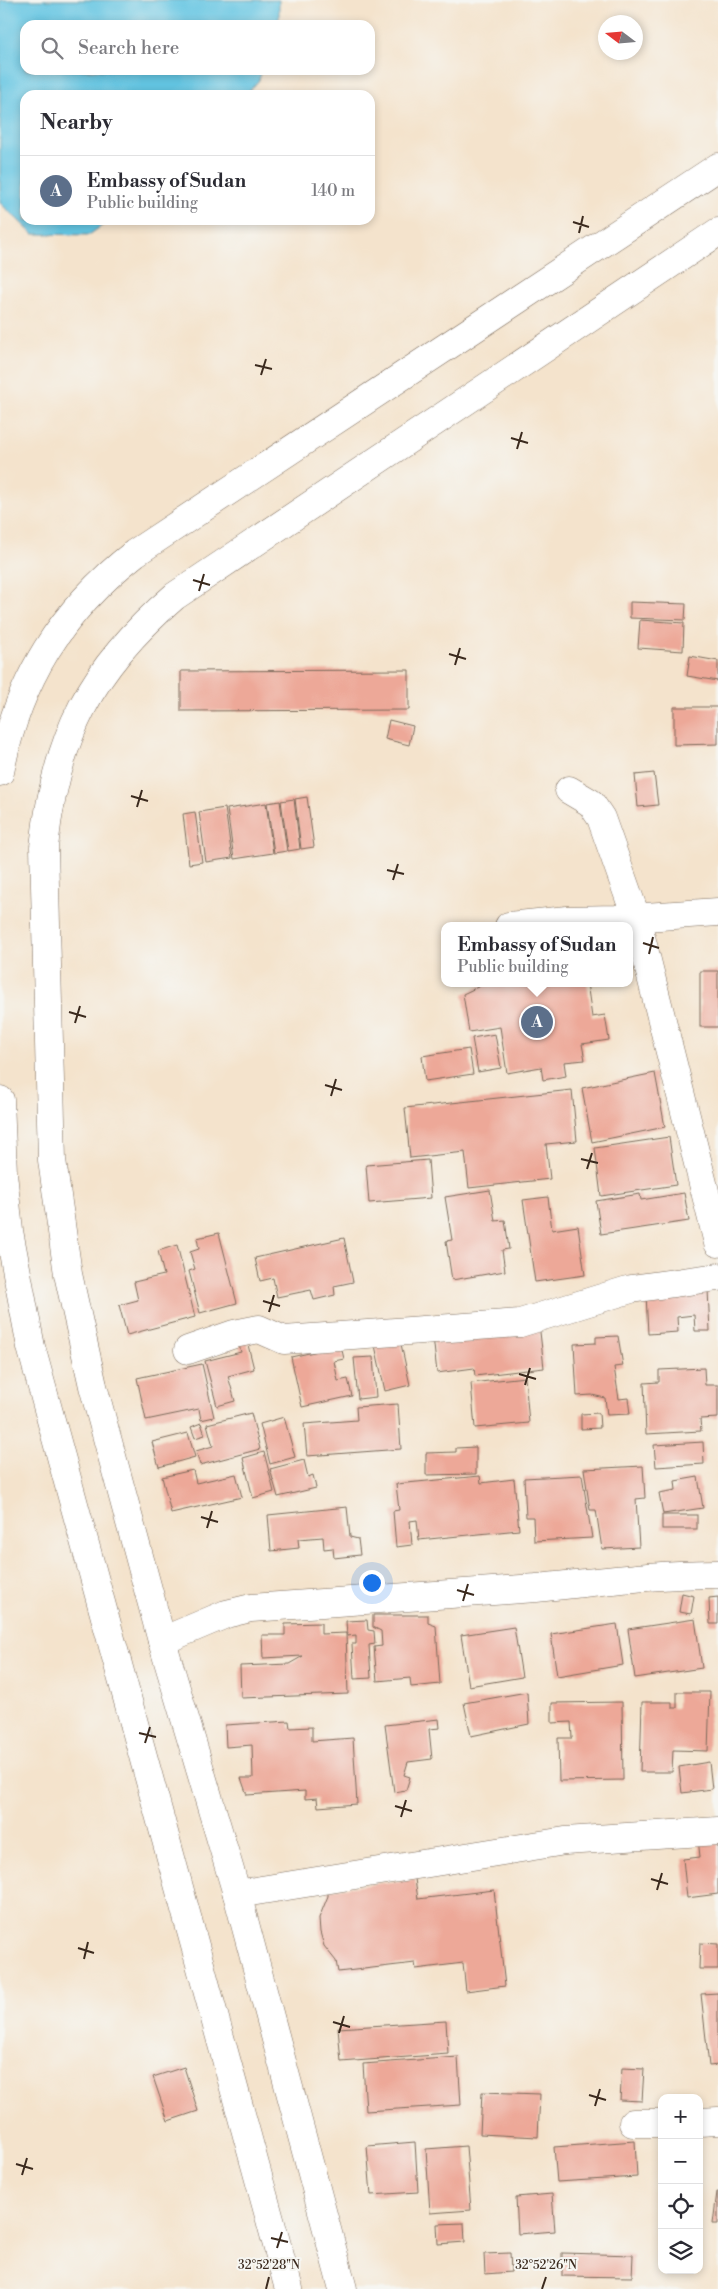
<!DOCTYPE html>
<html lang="en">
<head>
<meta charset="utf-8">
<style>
  body { margin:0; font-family:"Libre Bodoni",serif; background:#f7f7f7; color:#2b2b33 }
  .controls { position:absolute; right:15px; bottom:15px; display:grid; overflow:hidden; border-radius:10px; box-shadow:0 2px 8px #0003 }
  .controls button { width:45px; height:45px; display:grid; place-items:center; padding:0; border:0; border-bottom:1px solid #e1e1e2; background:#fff; color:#2b2b33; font:25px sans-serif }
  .compass { position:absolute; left:598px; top:15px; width:45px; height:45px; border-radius:50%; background:#fff; box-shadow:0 2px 8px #0003; rotate:286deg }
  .you { position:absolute; left:371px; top:1582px; width:18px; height:18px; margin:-12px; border:4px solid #fff; border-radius:50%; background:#1a73e8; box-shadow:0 0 0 8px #1a73e833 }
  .badge { display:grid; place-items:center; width:32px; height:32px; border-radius:50%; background:#0f766e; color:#fff; font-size:16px; font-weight:700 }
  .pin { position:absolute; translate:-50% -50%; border:2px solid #fff; box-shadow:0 1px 5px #0006 }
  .popup { position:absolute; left:441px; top:922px; width:192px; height:65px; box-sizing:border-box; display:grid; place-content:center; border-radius:10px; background:#fff; filter:drop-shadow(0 1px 4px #0005); font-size:16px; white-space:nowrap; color:#7c7c81 }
  .popup b { font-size:19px; color:#2b2b33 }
  .popup::after { content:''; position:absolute; left:50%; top:100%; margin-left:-10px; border:10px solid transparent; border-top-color:#fff }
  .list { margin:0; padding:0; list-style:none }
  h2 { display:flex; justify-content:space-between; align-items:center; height:65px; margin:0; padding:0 20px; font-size:21px }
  h2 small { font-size:16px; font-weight:400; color:#7c7c81 }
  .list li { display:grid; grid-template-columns:32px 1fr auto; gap:15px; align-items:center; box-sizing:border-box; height:70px; padding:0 20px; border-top:1px solid #e1e1e2 }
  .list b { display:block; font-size:19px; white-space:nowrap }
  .list p { margin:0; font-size:16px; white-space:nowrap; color:#7c7c81 }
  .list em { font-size:16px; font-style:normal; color:#7c7c81 }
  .icon { flex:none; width:28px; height:28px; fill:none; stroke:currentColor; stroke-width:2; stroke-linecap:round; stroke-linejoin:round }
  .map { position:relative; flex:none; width:718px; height:2289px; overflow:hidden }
  .search { position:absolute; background:#fff; box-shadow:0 2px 8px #0003; left:20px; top:20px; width:355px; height:55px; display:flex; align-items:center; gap:12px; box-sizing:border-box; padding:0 18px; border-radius:15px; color:#7c7c81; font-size:19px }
  .panel { position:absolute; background:#fff; box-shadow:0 2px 8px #0003; left:20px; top:90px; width:355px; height:135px; border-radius:15px }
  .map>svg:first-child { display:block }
  .water { fill:#64c5e2; stroke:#507880 }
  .building { fill:#eda898 }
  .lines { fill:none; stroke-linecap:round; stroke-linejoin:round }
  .minor-casing { stroke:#7c6b5b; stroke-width:29 }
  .minor { stroke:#fff; stroke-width:28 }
  .ticks { fill:none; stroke:#3b2a1e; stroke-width:2 }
  .ticks-label { font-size:12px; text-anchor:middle; fill:#3b2a1e; stroke:#f6f6f2; stroke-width:4; stroke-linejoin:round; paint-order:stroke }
</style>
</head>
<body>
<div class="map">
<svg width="718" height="2289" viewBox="0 0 718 2289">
  <rect width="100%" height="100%" fill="#f6f6f2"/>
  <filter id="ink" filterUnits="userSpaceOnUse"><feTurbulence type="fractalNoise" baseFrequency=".02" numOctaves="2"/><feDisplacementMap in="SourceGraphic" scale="10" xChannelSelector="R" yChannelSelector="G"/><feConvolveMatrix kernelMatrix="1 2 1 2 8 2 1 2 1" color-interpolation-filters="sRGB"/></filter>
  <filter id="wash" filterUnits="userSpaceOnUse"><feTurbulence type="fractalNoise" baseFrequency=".0096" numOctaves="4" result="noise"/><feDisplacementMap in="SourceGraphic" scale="20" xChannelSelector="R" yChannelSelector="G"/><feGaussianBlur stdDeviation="1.12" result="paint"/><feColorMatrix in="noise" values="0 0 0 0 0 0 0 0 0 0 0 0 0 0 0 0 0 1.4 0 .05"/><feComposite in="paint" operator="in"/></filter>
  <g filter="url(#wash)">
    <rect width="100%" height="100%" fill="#f4e3cc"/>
    <!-- water -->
    <polygon class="water" points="0,0 279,0 279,25 25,25 25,70 262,70 259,80 246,95 25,95 25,220 110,220 89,235 33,234 0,203"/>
    <g id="blocks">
      <!-- building -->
      <g class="building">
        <polygon points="630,602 686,604 685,620 630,618"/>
        <polygon points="640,620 684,623 683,651 638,648"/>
        <polygon points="690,656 718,661 718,681 687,676"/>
        <polygon points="409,670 409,710 181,711 181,671"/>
        <polygon points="674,707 718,707 718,744 674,745"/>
        <polygon points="389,720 413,726 409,745 385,739"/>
        <polygon points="654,773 658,805 638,807 635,775"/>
        <polygon points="307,797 314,847 301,849 295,799"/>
        <polygon points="294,799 300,849 288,851 281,801"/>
        <polygon points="280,801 287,851 274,853 267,803"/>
        <polygon points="266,803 273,853 234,859 227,809"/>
        <polygon points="225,808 232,858 206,862 199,812"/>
        <polygon points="195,812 202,862 189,864 183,814"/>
        <rect x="700" y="971" width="18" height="56"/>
        <polygon points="486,983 587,983 592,1017 605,1015 609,1040 582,1044 585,1060 564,1062 566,1076 543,1080 541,1067 507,1073 500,1027 469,1032 463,994"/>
        <polygon points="495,1034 501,1068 478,1072 472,1038"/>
        <polygon points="469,1049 473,1074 425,1081 422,1056"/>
        <polygon points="655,1073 665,1127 592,1142 582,1088"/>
        <polygon points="572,1090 577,1141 546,1144 550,1179 469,1188 465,1152 410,1158 405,1108"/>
        <polygon points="669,1137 676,1185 601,1196 595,1148"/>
        <polygon points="428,1160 431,1198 369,1203 366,1165"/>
        <polygon points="490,1190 495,1221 505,1220 509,1249 502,1250 505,1271 452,1280 446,1241 452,1240 445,1197"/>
        <polygon points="684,1193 689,1221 601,1234 596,1201 640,1194 641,1200"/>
        <polygon points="548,1197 552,1230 578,1226 585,1275 535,1282 523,1200"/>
        <polygon points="219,1233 237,1303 200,1313 189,1271 195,1269 190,1252 199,1249 197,1238"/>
        <polygon points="344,1238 353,1282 334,1286 335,1295 314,1300 311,1290 277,1297 273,1278 260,1281 255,1258"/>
        <polygon points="177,1245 195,1317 127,1335 119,1305 138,1300 134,1282 164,1275 158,1251"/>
        <polygon points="708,1290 710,1331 695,1331 694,1315 677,1317 678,1332 648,1334 646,1294"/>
        <polygon points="539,1323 544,1368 475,1376 474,1368 437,1373 433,1336"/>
        <polygon points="399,1335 410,1385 385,1391 374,1341"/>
        <polygon points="618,1336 623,1366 614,1367 619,1399 628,1398 630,1414 607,1415 605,1398 592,1395 577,1396 574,1344 596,1343 596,1337"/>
        <polygon points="246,1337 254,1369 228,1376 235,1401 217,1406 205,1361 241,1352 237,1339"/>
        <polygon points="341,1346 344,1359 334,1361 338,1381 348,1379 352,1396 302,1407 291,1357"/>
        <polygon points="373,1357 376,1397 358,1399 354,1358"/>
        <polygon points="202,1364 214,1417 201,1420 199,1409 146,1420 137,1378"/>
        <polygon points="704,1368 705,1385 718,1385 718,1418 700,1419 701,1431 646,1434 644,1383 659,1382 659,1370"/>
        <polygon points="525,1377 529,1423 475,1428 471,1383"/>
        <polygon points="398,1404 401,1449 307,1456 304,1424 357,1420 356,1407"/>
        <polygon points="251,1413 260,1449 200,1465 196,1451 213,1446 207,1424"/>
        <polygon points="599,1413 600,1428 581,1429 581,1414"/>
        <polygon points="284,1417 295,1457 270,1464 260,1424"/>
        <polygon points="201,1423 205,1435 195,1438 191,1427"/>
        <polygon points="188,1433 195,1457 159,1467 152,1442"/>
        <polygon points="703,1442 704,1464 656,1467 654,1445"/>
        <polygon points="476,1447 476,1474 426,1475 426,1453 456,1452 456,1448"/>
        <polygon points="264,1452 274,1492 253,1498 243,1458"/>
        <polygon points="304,1460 308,1477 313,1475 316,1488 278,1497 270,1469"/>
        <polygon points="643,1466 645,1498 636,1499 639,1547 602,1549 596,1510 590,1510 584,1469"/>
        <polygon points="193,1470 196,1483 236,1474 242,1497 171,1513 162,1477"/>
        <polygon points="582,1475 592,1538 534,1541 533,1517 526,1517 524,1478"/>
        <polygon points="480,1476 481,1483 514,1479 519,1530 419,1540 417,1520 410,1521 412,1545 396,1547 393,1511 399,1510 396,1484"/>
        <polygon points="698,1477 703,1508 663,1514 659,1493 676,1490 675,1481"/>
        <polygon points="347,1507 350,1537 358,1539 360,1555 334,1558 333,1548 324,1549 323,1537 298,1539 299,1548 271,1551 268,1515"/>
        <rect x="662" y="1515" width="35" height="14"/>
        <polygon points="682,1593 694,1596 691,1614 679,1612"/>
        <polygon points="718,1597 718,1624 710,1624 709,1598"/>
        <polygon points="373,1615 428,1615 428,1623 436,1626 440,1684 411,1687 410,1678 377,1681 374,1647 382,1646 381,1631 373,1627"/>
        <polygon points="695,1619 702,1668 635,1678 628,1629"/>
        <polygon points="367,1620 368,1630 374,1631 375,1644 369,1645 371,1678 354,1679 352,1644 356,1644 356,1635 347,1636 346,1621"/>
        <polygon points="321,1623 321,1634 346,1633 348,1694 241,1698 240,1666 289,1664 303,1656 263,1658 262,1635 285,1635 285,1624"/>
        <polygon points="617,1624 623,1665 557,1676 551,1634"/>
        <polygon points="514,1627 522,1677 469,1686 461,1635"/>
        <polygon points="527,1692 529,1724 471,1736 464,1703"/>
        <polygon points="677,1692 710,1692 708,1751 673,1750 672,1772 640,1772 642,1702 672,1702 672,1708 677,1708"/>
        <polygon points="622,1702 623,1780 559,1781 558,1738 572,1738 571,1722 552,1723 552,1703"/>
        <polygon points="439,1719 440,1728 429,1729 432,1759 408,1762 404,1775 410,1777 406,1790 394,1792 385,1725"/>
        <polygon points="289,1721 290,1728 312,1727 312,1741 353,1738 357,1804 318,1807 317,1798 305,1799 305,1791 247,1795 241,1778 253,1778 252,1745 226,1747 225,1725"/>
        <polygon points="709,1762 712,1789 682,1793 679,1767"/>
        <polygon points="698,1838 718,1843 718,1894 687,1898 683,1859 700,1857"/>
        <polygon points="415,1879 418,1899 494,1890 505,1986 466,1991 463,1963 416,1969 415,1963 338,1972 336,1961 324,1946 320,1932 319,1918 328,1896 328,1890"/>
        <polygon points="700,1943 718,1944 718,1969 699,1969"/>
        <polygon points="718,1993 718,2065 709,2066 701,1994"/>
        <polygon points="446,2021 448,2054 341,2062 338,2028"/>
        <polygon points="458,2057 461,2105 366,2111 363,2064"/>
        <polygon points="184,2067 198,2111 168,2121 153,2077"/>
        <polygon points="622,2068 644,2069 642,2101 620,2100"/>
        <polygon points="482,2092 540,2094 538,2137 480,2134"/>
        <polygon points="635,2141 637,2177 557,2182 554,2147"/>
        <polygon points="415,2142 418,2192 371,2195 367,2146"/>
        <polygon points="466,2146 471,2210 430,2213 426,2149"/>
        <polygon points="717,2192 718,2192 718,2224 713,2224"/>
        <polygon points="552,2194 555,2231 518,2234 516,2197"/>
        <polygon points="464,2223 465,2242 438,2244 437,2224"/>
        <polygon points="510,2253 511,2272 485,2274 484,2254"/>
        <polygon points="562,2253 633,2255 632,2277 562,2276"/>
      </g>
    </g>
  </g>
  <g filter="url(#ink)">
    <use href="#blocks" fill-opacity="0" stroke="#7c6b5b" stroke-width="1"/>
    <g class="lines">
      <!-- minor casing -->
      <g class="minor-casing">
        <g id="minor">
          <path d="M0,772C18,680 61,611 135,553L718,167"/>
          <polyline points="569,790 591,803 601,818 636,917 718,1243"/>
          <polyline points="509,926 567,920 616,919 718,912"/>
          <polyline points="0,1100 3,1173 9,1231 31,1347 289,2289"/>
          <polyline points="188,1350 234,1334 259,1329 284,1340 520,1323 631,1289 718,1277"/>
          <path d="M162,1641L226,1614L251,1608C346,1602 441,1595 536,1588C597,1582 657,1574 718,1574"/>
          <polyline points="237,1894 565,1841 718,1831"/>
          <polyline points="699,2122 718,2121"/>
          <polyline points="633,2123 662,2123"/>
          <path d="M343,2289L237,1894L162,1641L93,1386L68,1274L52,1160L44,847C56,736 90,669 175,596L718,232"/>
        </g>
      </g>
      <!-- minor -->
      <use href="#minor" class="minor"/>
    </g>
  </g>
  <!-- ticks -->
  <path class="ticks" d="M573,222L589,227M579,233L583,216M255,365L272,369M261,375L266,359M511,438L528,443M517,449L522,432M193,580L210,585M199,591L204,574M449,654L466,659M455,665L460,648M131,796L148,801M137,807L142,790M387,870L404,874M393,880L398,864M643,943L659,948M649,954L653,937M69,1012L86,1017M75,1023L80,1006M325,1085L342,1090M331,1096L336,1079M581,1159L598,1163M587,1169L592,1153M263,1301L280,1306M269,1312L274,1295M519,1374L536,1379M525,1385L530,1368M201,1517L218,1522M207,1528L212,1511M457,1590L474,1595M463,1601L468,1584M139,1733L156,1737M145,1743L150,1727M395,1806L412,1811M401,1817L406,1800M651,1879L668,1884M657,1890L662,1873M78,1948L94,1953M84,1959L88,1942M333,2022L350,2027M339,2033L344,2016M589,2095L606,2100M595,2106L600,2089M16,2164L33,2169M22,2175L27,2158M271,2238L288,2242M277,2248L282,2232M266,2289L269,2277M542,2289L546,2277"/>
  <g class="ticks-label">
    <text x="269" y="2269">32°52'28"N</text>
    <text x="546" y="2269">32°52'26"N</text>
  </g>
</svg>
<div class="controls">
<button>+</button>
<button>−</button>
<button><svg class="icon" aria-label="locate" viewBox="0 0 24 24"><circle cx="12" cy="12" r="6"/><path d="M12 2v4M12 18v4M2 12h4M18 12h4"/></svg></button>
<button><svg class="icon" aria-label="layers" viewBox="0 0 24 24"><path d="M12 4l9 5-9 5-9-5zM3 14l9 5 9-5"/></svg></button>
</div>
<svg class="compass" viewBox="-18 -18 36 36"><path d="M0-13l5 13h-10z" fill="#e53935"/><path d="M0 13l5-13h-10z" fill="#7c7c81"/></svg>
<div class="you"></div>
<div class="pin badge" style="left:537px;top:1022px;background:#5c6f8a">A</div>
<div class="popup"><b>Embassy of Sudan</b>Public building</div>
<div class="search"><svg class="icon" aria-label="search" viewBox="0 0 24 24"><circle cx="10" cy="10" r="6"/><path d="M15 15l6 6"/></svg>Search here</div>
<section class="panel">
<h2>Nearby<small></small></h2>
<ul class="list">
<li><span class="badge" style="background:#5c6f8a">A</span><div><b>Embassy of Sudan</b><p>Public building</p></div><em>140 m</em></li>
</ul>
</section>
</div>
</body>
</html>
